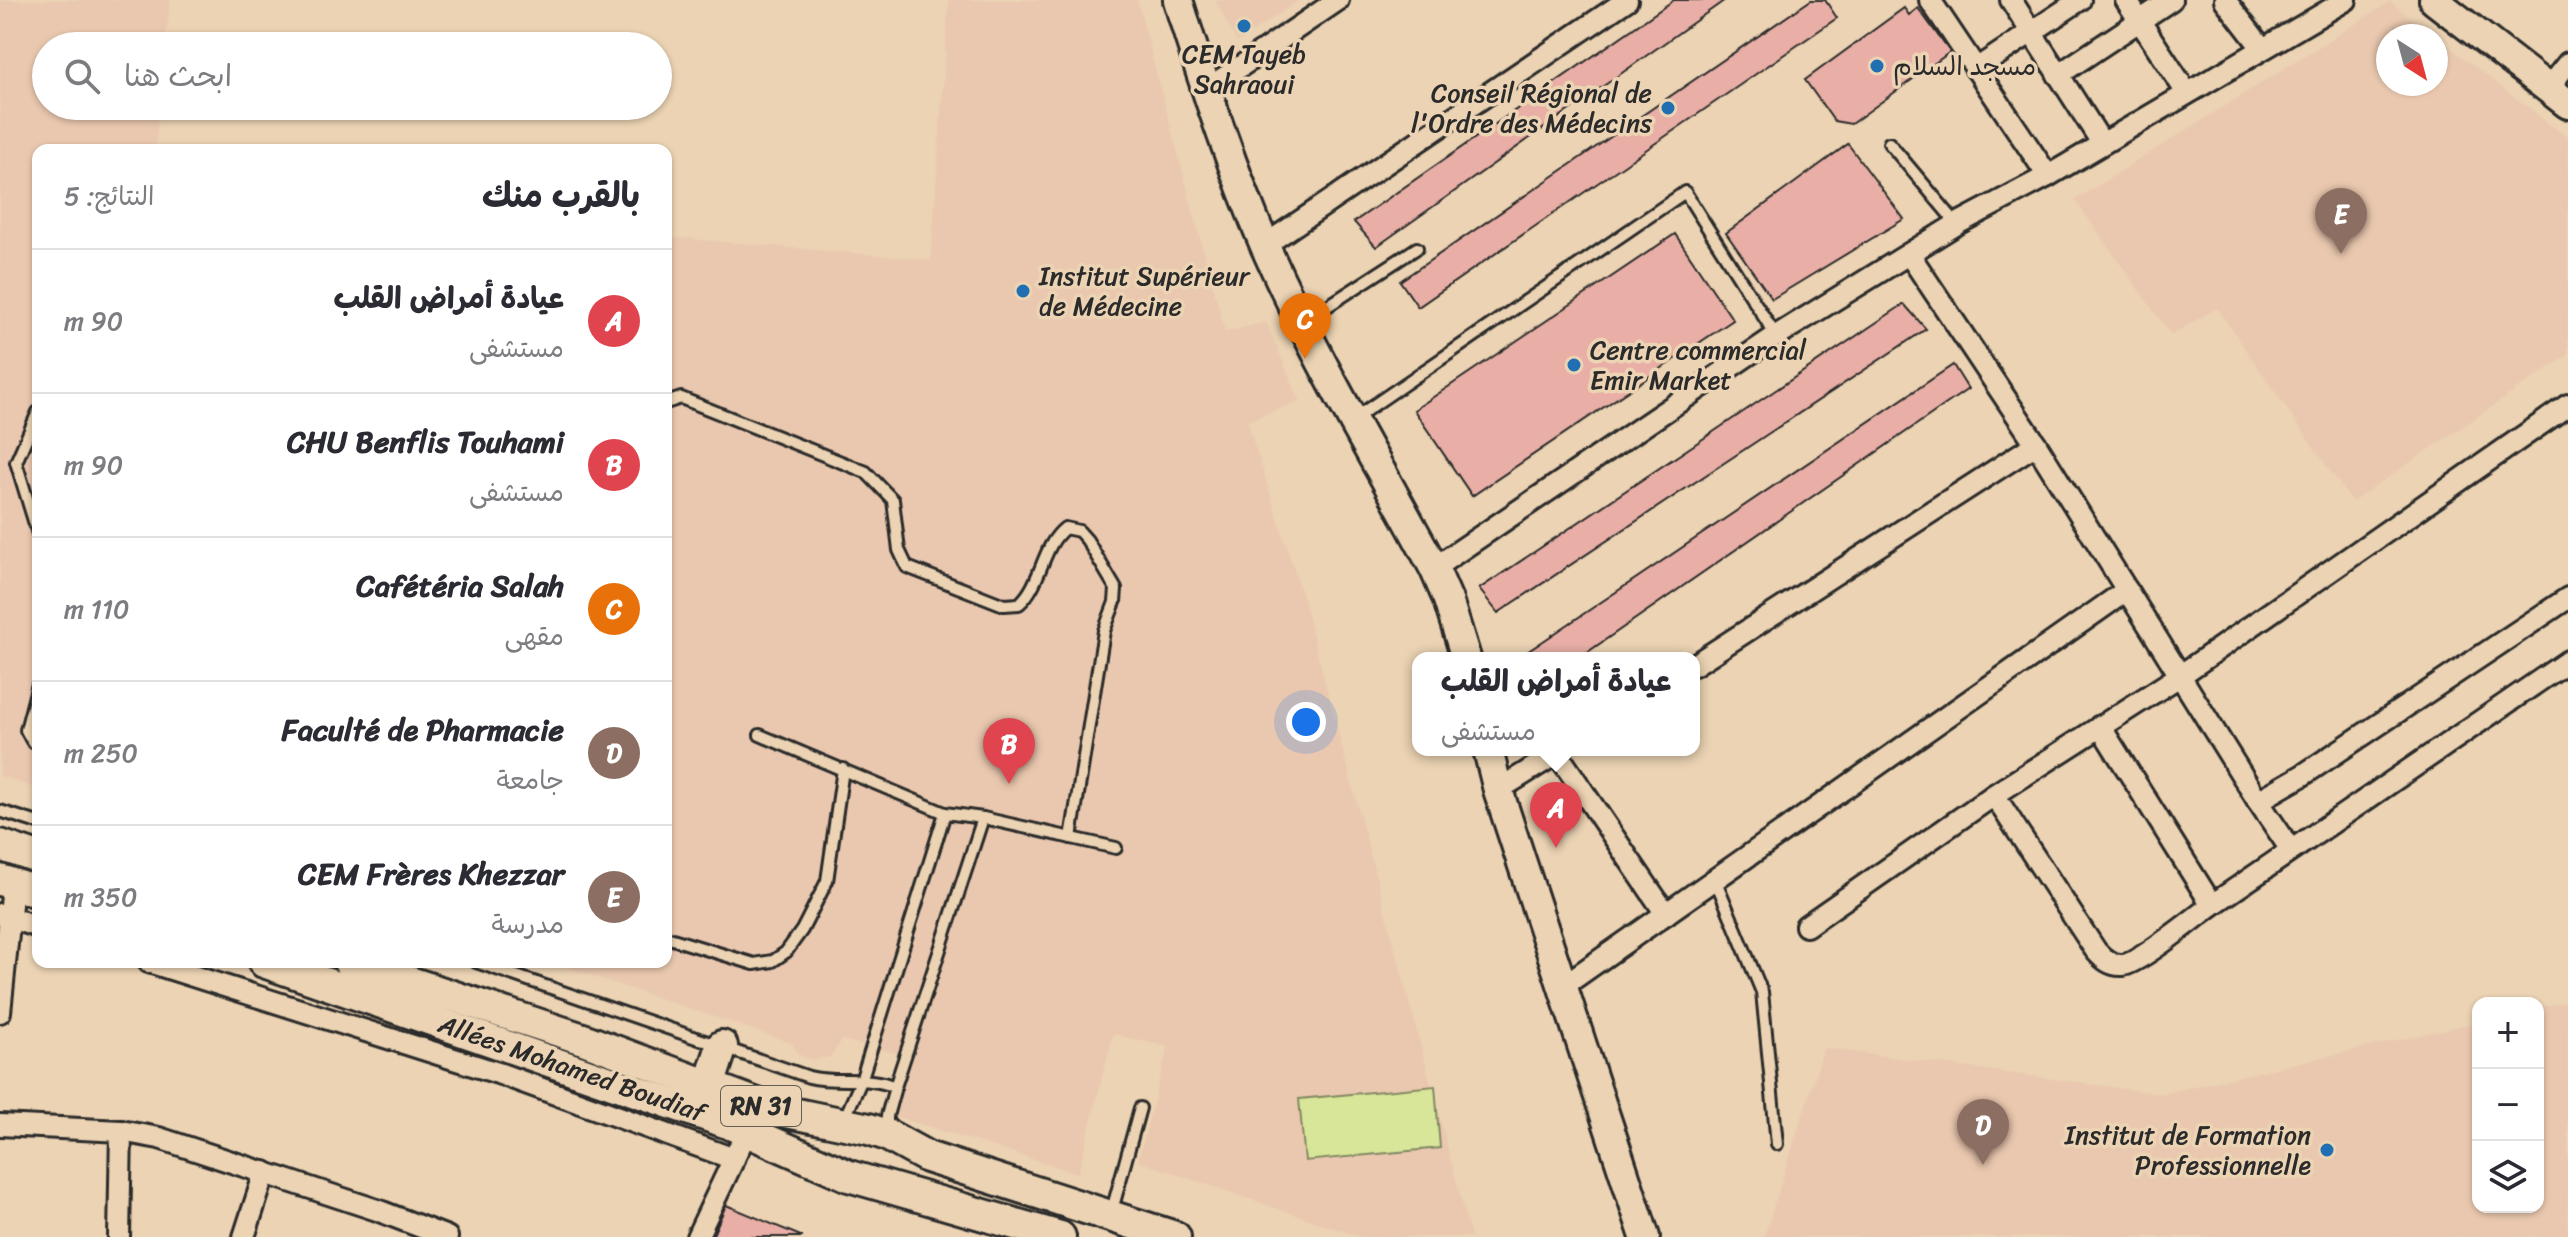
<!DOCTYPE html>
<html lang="ar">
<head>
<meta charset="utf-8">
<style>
  body { margin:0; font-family:Sriracha,"Playpen Sans Arabic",sans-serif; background:#f7f7f7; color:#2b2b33; direction:rtl }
  .controls { position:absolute; right:24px; bottom:24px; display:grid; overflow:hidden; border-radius:16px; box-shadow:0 2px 6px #0004 }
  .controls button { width:72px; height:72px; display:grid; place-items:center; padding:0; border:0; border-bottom:2px solid #e1e1e2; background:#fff; color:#2b2b33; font:40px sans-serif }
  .compass { position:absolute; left:2376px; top:24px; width:72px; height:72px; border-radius:50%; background:#fff; box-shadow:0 2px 6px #0004; rotate:144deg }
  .you { position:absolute; left:1306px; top:722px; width:28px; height:28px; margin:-20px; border:6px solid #fff; border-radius:50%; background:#1a73e8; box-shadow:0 0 0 12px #1a73e833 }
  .badge { display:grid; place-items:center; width:52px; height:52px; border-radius:50%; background:#1f6fb2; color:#fff; font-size:26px; font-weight:700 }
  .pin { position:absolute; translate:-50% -66px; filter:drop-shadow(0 2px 4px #0008) }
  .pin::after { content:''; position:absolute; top:42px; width:28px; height:24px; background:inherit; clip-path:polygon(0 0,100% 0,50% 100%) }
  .popup { position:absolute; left:1412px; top:652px; width:288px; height:104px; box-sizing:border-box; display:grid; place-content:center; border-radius:16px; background:#fff; filter:drop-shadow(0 2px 6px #0005); font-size:26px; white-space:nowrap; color:#7c7c81 }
  .popup b { font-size:30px; color:#2b2b33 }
  .popup::after { content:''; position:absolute; left:50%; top:100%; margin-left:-16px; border:16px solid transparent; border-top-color:#fff }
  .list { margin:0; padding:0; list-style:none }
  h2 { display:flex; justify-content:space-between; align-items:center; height:104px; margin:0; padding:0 32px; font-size:34px }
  h2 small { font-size:26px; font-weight:400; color:#7c7c81 }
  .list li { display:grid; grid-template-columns:52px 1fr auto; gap:24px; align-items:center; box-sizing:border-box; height:144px; padding:0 32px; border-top:2px solid #e1e1e2 }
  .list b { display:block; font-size:30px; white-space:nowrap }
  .list p { margin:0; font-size:26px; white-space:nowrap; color:#7c7c81 }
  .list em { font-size:26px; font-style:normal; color:#7c7c81 }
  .icon { flex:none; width:44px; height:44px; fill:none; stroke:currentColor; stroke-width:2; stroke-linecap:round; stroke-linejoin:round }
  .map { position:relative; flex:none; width:2568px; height:1237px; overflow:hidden; direction:ltr }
  .search { position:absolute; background:#fff; box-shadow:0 2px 6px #0004; left:32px; top:32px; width:640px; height:88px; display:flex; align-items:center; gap:20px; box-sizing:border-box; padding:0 28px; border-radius:44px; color:#7c7c81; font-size:30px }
  .panel { position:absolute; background:#fff; box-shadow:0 2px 6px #0004; left:32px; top:144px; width:640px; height:824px; border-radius:16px; direction:rtl }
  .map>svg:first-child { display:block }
  .built { fill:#eac8af }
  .green { fill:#d8e699; stroke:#828862; stroke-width:2 }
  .building { fill:#e9afa6; stroke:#2b2b2b; stroke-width:2 }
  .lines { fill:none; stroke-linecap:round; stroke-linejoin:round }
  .lane-casing { stroke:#2b2b2b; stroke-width:16 }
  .street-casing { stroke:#2b2b2b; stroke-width:26 }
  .secondary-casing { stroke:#2b2b2b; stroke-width:34 }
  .primary-casing { stroke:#2b2b2b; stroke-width:36 }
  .lane { stroke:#ebd3b3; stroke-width:10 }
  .street { stroke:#ebd3b3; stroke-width:20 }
  .secondary { stroke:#ebd3b3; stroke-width:28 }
  .primary { stroke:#ebd3b3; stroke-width:30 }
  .poi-dot { fill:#1f6fb2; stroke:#ebd3b3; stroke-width:3 }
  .labels { text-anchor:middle; stroke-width:7; stroke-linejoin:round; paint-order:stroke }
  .shield { fill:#ebd3b3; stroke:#655d54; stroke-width:2 }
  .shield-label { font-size:24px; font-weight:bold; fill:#2b2b2b }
  .poi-label { font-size:26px; fill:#2b2b2b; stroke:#ebd3b3; text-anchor:start }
  .street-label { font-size:26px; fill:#2b2b2b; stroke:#ebd3b3 }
</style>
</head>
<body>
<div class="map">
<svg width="2568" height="1237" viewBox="0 0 2568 1237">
  <rect width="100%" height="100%" fill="#ebd3b3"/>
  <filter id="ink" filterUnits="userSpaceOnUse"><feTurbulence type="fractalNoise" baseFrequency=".0125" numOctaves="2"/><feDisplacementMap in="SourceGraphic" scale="16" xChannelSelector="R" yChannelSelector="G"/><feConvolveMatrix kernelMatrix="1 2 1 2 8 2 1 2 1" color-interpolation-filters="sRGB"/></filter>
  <g filter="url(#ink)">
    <!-- built -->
    <g class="built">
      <polygon points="0,0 170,0 165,46 46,46 46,106 159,106 155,150 38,150 38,789 0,776"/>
      <polygon points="949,0 1137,0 1225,332 1266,322 1300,401 1247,421 1302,595 1471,1237 1361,1237 1138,1161 1168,1047 1113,1034 1078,1173 885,1113 900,1054 842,1040 830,1057 814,1060 799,1055 792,1043 551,962 666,962 666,237 931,260"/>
      <polygon points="1215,0 1300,0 1237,42"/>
      <polygon points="2390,2 2434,36 2388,36 2388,84 2436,84 2436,37 2568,138 2568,355 2352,502 2217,308 2171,335 2075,200"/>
      <polygon points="2568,1001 2568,1237 1764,1237 1824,1048 2162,1094 2478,1022 2478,1207 2538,1207 2538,1008"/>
    </g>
    <!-- green -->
    <polygon class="green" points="1435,1086 1440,1148 1305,1161 1299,1099"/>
    <!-- building -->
    <g class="building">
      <polygon points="1674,0 1725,0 1376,247 1354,222"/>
      <polygon points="1811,0 1825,0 1837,18 1418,307 1400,281"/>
      <polygon points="1904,8 1909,15 1918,8 1950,52 1851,124 1834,121 1805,80"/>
      <polygon points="1848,144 1904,219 1772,299 1726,233"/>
      <polygon points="1675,234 1733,320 1472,496 1414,410"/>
      <polygon points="1904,304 1926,329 1498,613 1479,589"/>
      <polygon points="1953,365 1968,389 1579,658 1531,658 1527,652"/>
      <polygon points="726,1205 803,1237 712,1237"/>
    </g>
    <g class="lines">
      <!-- lane casing -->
      <g class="lane-casing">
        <g id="lane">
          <polyline points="1889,143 1957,224"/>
          <polyline points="1303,322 1417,248"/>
          <path d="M666,403L681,398L866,472L893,500L899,550L907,567L1004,605L1019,604C1042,584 1041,547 1065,528L1079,531L1087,540L1116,589L1115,602L1104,631L1071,838"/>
          <polyline points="38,412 16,462 38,534"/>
          <polyline points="1355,418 1685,192 1776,336"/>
          <polyline points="38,684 26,730 32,741 38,745"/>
          <polyline points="760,735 945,813 983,818 1116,848"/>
          <polyline points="0,811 38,823"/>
          <polyline points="1715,879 1762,992 1777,1144"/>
          <polyline points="666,937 754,964 773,961 786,952 802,930 827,881 843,769"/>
          <path d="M476,962L809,1077C837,1084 868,1075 895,1087"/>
          <polyline points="843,1122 861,1081 945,813"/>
          <polyline points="887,1133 887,1116 895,1087 983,818"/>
          <polyline points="1111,1214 1140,1108"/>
        </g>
      </g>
      <!-- street casing -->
      <g class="street-casing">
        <g id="street">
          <polyline points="1930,0 2048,176"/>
          <polyline points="2011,0 2102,143"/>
          <polyline points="2126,0 2187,93"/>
          <polyline points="2225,0 2262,48"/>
          <polyline points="1976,69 2080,0"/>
          <polyline points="2058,75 2171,0"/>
          <polyline points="2548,88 2568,63"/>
          <polyline points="1206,90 1338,0"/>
          <polyline points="1265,245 1627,0"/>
          <polyline points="1909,254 2036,444 2258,801 2303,775 2568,598"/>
          <polyline points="1434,568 1776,336 1957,224 2048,176 2346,0"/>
          <polyline points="1694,665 2036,444"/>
          <polyline points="1557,753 1666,914"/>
          <polyline points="1498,790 1562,750"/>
          <path d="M1994,795L2096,951C2103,959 2111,966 2123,965C2138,964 2196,917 2212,905L2100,726"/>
          <polyline points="2258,801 2291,850"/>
          <polyline points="2212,905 2568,661"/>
          <polyline points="0,914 38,927"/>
          <polyline points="1806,926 1994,795 2181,675 2568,405"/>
          <polyline points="149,962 498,1073 734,1159"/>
          <polyline points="1563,986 2127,590"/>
          <polyline points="0,1012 13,885"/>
          <polyline points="0,1125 121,1131 159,1138 377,1210 447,1237"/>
          <polyline points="119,1237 121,1131"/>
          <polyline points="244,1237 265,1172"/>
          <polyline points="697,1237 747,1131"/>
        </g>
      </g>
      <!-- secondary casing -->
      <g class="secondary-casing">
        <g id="secondary">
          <path d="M1178,0C1203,83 1231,166 1265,246C1314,357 1377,462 1434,568L1448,600L1466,658"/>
          <polyline points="2434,0 2568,104"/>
          <polyline points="1488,750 1498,790 1645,1237"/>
        </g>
      </g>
      <!-- primary casing -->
      <g class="primary-casing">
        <g id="primary">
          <polyline points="0,845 38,858"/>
          <polyline points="0,880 38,892"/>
          <polyline points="264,962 728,1123 849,1176 1060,1237"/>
          <polyline points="349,962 583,1039 768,1108 869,1129 887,1135 927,1157 1175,1237"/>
          <polyline points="709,1086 722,1046"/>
        </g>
      </g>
      <!-- lane -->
      <use href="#lane" class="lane"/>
      <!-- street -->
      <use href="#street" class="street"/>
      <!-- secondary -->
      <use href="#secondary" class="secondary"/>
      <!-- primary -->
      <use href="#primary" class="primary"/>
    </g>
  </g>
  <!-- markers -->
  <g class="poi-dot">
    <circle cx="1244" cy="26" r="8"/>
    <circle cx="1877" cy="66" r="8"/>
    <circle cx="1668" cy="108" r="8"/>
    <circle cx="1023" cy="291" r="8"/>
    <circle cx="1574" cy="365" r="8"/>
    <circle cx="2327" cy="1150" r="8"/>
  </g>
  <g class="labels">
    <!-- shield labels -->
    <rect class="shield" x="721" y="1086" width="80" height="40" rx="6"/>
    <g class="shield-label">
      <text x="761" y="1114">RN 31</text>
    </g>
    <!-- poi labels -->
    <g class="poi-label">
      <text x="1244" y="63" text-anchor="middle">CEM Tayeb<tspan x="1244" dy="30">Sahraoui</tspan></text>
      <text x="1893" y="75">مسجد السلام</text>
      <text x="1652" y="102" text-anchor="end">Conseil Régional de<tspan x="1652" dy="30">l'Ordre des Médecins</tspan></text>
      <text x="1039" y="285">Institut Supérieur<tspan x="1039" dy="30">de Médecine</tspan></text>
      <text x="1590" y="359">Centre commercial<tspan x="1590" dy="30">Emir Market</tspan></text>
      <text x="2311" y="1144" text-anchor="end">Institut de Formation<tspan x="2311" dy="30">Professionnelle</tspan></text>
    </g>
    <!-- street labels -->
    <g class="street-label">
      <text transform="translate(572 1068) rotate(19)" y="9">Allées Mohamed Boudiaf</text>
    </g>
  </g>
</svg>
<div class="controls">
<button>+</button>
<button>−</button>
<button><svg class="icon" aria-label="layers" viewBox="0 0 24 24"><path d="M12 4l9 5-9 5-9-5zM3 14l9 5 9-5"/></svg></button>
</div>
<svg class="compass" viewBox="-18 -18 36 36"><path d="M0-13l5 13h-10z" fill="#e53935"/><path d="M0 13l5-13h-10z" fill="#7c7c81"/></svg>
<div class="you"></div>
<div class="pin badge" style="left:1556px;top:848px;background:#e0444e">A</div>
<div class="popup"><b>عيادة أمراض القلب</b>مستشفى</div>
<div class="pin badge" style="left:1009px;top:784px;background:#e0444e">B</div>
<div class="pin badge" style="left:1305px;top:359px;background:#e8710a">C</div>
<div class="pin badge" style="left:1983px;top:1165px;background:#8d6e63">D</div>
<div class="pin badge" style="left:2341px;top:254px;background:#8d6e63">E</div>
<div class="search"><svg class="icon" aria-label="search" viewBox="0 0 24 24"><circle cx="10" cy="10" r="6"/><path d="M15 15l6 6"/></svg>ابحث هنا</div>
<section class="panel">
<h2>بالقرب منك<small>النتائج: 5</small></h2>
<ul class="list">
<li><span class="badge" style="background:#e0444e">A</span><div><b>عيادة أمراض القلب</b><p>مستشفى</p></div><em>90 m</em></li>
<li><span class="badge" style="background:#e0444e">B</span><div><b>CHU Benflis Touhami</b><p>مستشفى</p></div><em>90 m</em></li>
<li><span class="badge" style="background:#e8710a">C</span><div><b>Cafétéria Salah</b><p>مقهى</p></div><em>110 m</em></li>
<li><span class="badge" style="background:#8d6e63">D</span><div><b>Faculté de Pharmacie</b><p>جامعة</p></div><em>250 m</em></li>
<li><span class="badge" style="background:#8d6e63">E</span><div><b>CEM Frères Khezzar</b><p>مدرسة</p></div><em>350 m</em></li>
</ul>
</section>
</div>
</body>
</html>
